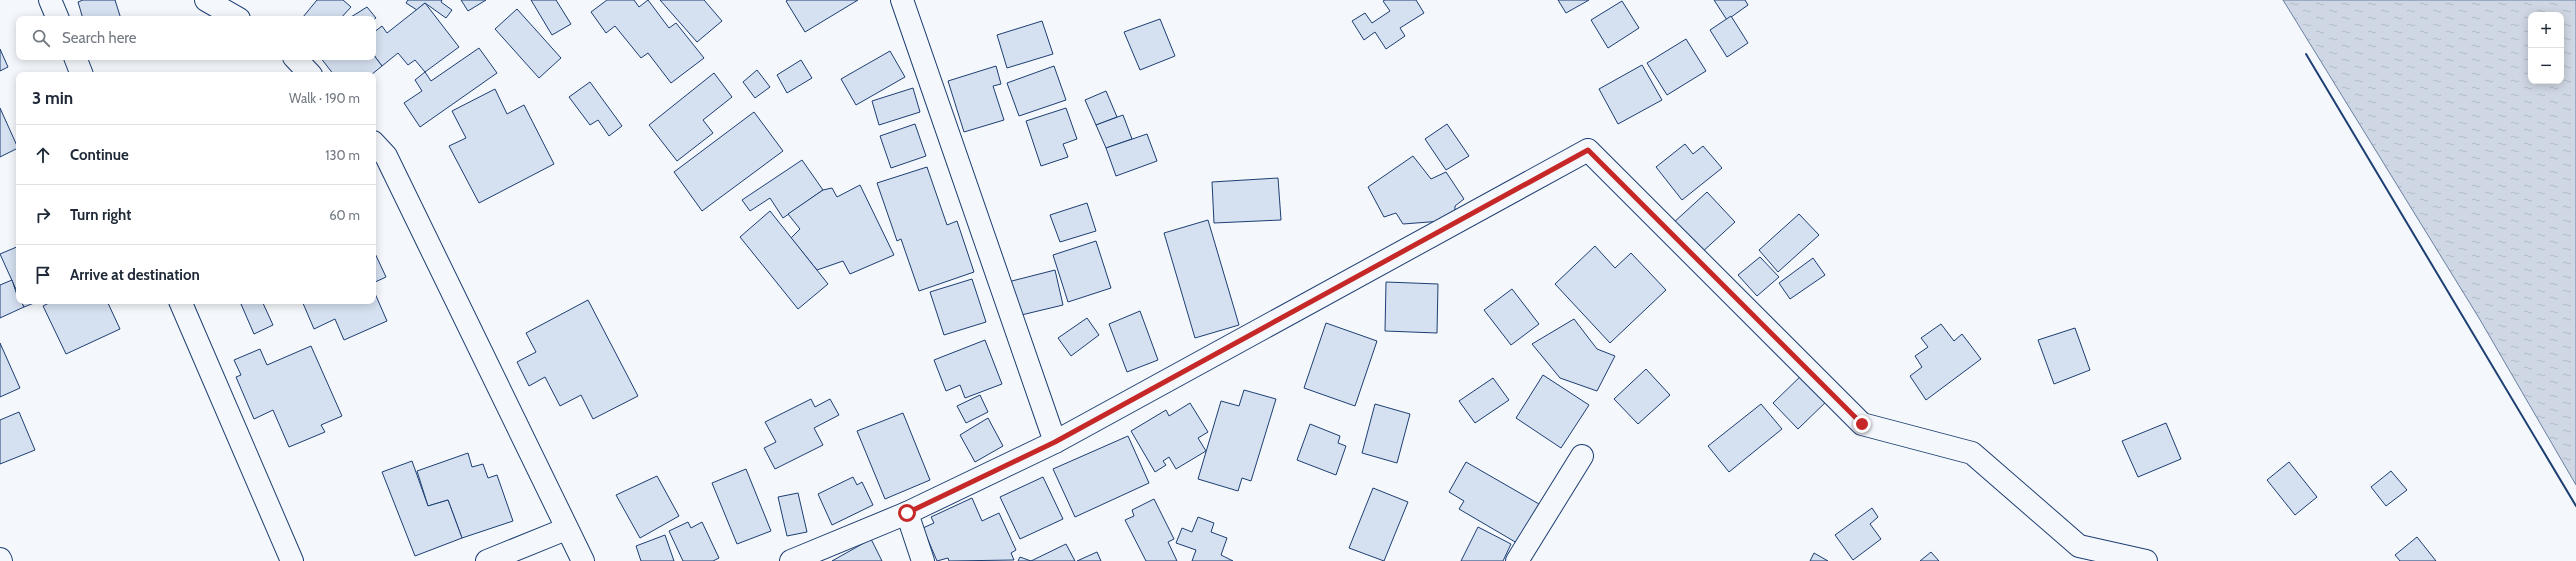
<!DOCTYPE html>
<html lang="en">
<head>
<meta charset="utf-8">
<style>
  body { margin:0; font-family:Cabin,sans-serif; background:#f6f6f7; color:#1f2937 }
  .controls { position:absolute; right:12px; top:12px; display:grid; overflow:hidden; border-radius:8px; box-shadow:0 2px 10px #0003 }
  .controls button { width:36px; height:36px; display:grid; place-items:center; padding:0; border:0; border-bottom:1px solid #e0e1e3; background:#fff; color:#1f2937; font:20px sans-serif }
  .stop { position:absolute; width:12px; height:12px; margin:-9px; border:3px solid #c62828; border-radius:50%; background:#fff }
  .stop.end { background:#c62828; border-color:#fff; box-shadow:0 1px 4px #0008 }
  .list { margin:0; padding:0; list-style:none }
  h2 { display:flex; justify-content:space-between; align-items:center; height:52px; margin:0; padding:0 16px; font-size:17px }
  h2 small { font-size:13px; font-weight:400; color:#747a83 }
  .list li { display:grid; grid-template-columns:26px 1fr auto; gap:12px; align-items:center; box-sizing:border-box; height:60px; padding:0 16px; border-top:1px solid #e0e1e3 }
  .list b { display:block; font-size:15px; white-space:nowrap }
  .list em { font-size:13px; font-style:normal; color:#747a83 }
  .icon { flex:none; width:22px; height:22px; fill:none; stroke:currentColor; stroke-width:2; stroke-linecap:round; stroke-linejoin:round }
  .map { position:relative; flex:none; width:2576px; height:561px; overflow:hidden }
  .search { position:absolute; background:#fff; box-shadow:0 2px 10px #0003; left:16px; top:16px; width:360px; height:44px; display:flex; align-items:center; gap:10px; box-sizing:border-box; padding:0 14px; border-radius:8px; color:#747a83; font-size:15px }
  .panel { position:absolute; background:#fff; box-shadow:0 2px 10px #0003; left:16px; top:72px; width:360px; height:232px; border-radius:8px }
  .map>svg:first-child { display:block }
  .water { fill:url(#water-ripples); stroke:#687fa3; fill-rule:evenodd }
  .building { fill:#d5e0f0; stroke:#1d3f73 }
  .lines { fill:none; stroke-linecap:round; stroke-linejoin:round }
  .minor-casing { stroke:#1d3f73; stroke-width:24 }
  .minor { stroke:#f4f7fb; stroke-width:22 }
  .wall { stroke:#1d3f73; stroke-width:2 }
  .route { stroke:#c62828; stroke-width:5 }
</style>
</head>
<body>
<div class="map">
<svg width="2576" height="561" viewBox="0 0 2576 561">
  <defs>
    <pattern id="water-ripples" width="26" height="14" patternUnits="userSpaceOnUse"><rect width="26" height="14" fill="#cfd7e4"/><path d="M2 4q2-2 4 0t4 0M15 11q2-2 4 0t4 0" fill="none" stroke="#b1bac7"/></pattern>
  </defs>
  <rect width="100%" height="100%" fill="#f4f7fb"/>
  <!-- water -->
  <path class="water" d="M2283,0H2576V485L2479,318ZM2531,15H2561V81H2531Z"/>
  <!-- building -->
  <g class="building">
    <polygon points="83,0 115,0 121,19 83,19 78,2"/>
    <polygon points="317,0 343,0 351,7 340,19 305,19 303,17"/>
    <polygon points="408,0 442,0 441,2 452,10 446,18 425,3 417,10 406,3"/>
    <polygon points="461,0 486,0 468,11"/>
    <polygon points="531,0 556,0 571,24 552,35"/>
    <polygon points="607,0 634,0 639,7 648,0 669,28 676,23 704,58 671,83 648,53 641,58 615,26 606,33 591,12"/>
    <polygon points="660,0 704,0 722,21 697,42"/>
    <polygon points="788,0 858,0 805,32 786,1"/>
    <polygon points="1385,0 1416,0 1424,13 1400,28 1405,36 1386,49 1375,32 1364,40 1352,21 1365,13 1372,23 1390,11 1383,1"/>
    <polygon points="1558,0 1589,0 1566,13"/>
    <polygon points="1714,0 1745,0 1748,5 1727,20"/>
    <polygon points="1622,1 1639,28 1608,48 1591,20"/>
    <polygon points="425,3 459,47 425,72 415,60 408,65 398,53 382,66 373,54 373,33 382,26 387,33"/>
    <polygon points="367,7 376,18 373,20 352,19 351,17"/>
    <polygon points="517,9 561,58 539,78 495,29"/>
    <polygon points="1731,16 1748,43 1727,57 1710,30"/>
    <polygon points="1160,19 1175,56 1140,70 1124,32"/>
    <polygon points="1042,21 1053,54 1007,68 997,35"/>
    <polygon points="1686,39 1706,71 1667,95 1647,63"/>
    <polygon points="479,48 497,73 420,127 404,103 422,91 415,80 425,72 431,81"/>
    <polygon points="0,49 8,67 0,71"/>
    <polygon points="890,51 905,77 856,105 841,79"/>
    <polygon points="373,54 382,66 371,75 334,75 320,57 373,57"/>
    <polygon points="801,60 812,78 787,93 777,75"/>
    <polygon points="1642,65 1662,100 1618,124 1599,89"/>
    <polygon points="996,66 1001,84 993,86 1004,120 964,132 948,81"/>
    <polygon points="1054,66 1066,100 1019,116 1007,83"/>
    <polygon points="757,70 770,87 755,98 743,82"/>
    <polygon points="714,73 732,97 703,120 713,133 677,161 649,125"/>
    <polygon points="590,82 622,126 609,136 598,120 590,125 569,97"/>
    <polygon points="913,88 920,112 879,125 872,101"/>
    <polygon points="495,89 507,114 524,105 554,164 479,203 449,146 466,138 452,111"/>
    <polygon points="1106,91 1117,117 1096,125 1085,100"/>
    <polygon points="0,108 18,148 0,157"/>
    <polygon points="1066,108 1077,139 1063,144 1068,157 1041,166 1026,121"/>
    <polygon points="754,112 783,151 702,211 674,172"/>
    <polygon points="1123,115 1132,139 1106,148 1096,125"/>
    <polygon points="915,124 926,156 891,168 880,136"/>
    <polygon points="1447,124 1469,156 1446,170 1425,139"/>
    <polygon points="1147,134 1157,161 1116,176 1106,148"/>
    <polygon points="1685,144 1693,154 1703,146 1722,168 1682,200 1656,167"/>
    <polygon points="1413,156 1431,179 1446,172 1464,199 1455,206 1455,220 1403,224 1396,213 1384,217 1368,187"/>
    <polygon points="802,160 823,190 783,218 770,198 750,211 742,200"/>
    <polygon points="927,167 947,225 957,221 974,272 919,291 901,239 897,241 877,183"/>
    <polygon points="1278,178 1281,220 1214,223 1212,182"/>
    <polygon points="860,185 894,255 850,274 843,261 817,270 791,238 800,229 788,214 823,190 832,188 837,197"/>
    <polygon points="1707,192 1735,222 1700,254 1672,224"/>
    <polygon points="1087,203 1096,231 1060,242 1050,215"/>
    <polygon points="770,211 828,284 798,309 740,237"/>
    <polygon points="1799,214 1819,235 1778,272 1759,250"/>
    <polygon points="1208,220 1239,325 1195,338 1164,233"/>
    <polygon points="1096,241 1111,288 1068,302 1053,255"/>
    <polygon points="19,246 19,296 0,254"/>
    <polygon points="1595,246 1615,268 1631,253 1666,290 1610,343 1555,284"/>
    <polygon points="373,249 386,277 373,283"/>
    <polygon points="1760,257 1779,277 1757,296 1738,275"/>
    <polygon points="1813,258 1825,275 1790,299 1779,283"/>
    <polygon points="1055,270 1063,305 1013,317 1004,283"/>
    <polygon points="972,279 986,322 944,335 930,292"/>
    <polygon points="12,280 19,301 21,301 24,307 0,318 0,285"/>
    <polygon points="1386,282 1438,284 1437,333 1385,331"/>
    <polygon points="373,289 387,321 344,340 335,319 314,329 302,301 373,301"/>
    <polygon points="1512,289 1539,324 1511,345 1484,310"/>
    <polygon points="588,300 638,396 593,419 581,395 560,406 545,377 529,386 517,362 536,352 526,333"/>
    <polygon points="21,301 39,301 24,307"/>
    <polygon points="53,301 107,301 120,329 66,354 43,306"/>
    <polygon points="248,301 262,301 273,325 254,334 241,304"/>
    <polygon points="1140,311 1158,360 1127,372 1109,324"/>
    <polygon points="1087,318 1099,335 1071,356 1058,338"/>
    <polygon points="1574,319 1597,349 1615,356 1597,391 1560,378 1532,344"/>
    <polygon points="1326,323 1377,341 1355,406 1304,388"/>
    <polygon points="1941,324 1954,341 1962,334 1981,359 1926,400 1910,376 1922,367 1915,356 1928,347 1921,338"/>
    <polygon points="2075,328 2090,370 2054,384 2038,340"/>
    <polygon points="985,340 1002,384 965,398 960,385 946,391 934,360"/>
    <polygon points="0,343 20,388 0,397"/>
    <polygon points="311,346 342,416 321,425 325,432 289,447 273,410 254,419 236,377 241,375 234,360 260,349 267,365"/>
    <polygon points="1646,369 1670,395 1638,424 1614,399"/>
    <polygon points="1806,371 1831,397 1798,429 1773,403"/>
    <polygon points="1543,375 1589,405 1561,448 1516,418"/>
    <polygon points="1493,378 1509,400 1475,423 1459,401"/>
    <polygon points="1244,390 1276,399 1251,481 1242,478 1238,491 1198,479 1221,401 1239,406"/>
    <polygon points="980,395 988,412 966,423 957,406"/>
    <polygon points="811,399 815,407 830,399 839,415 814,428 823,445 775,469 764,448 776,442 765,422"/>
    <polygon points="1190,403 1208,432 1198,438 1206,451 1176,469 1169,457 1163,461 1166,465 1155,472 1131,431 1166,410 1169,416"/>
    <polygon points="1375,404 1410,414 1397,463 1362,453"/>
    <polygon points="1761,404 1782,429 1729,472 1708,446"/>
    <polygon points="19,412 35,450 0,464 0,420"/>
    <polygon points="903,413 930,480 885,499 857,431"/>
    <polygon points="988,418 1003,446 975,462 960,435"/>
    <polygon points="2166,423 2181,459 2138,477 2122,441"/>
    <polygon points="1310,424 1340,436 1338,443 1346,446 1336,475 1297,460"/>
    <polygon points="1128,436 1149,483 1075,517 1053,469"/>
    <polygon points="468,453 472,467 483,464 488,478 497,475 513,521 462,538 448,500 428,506 417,471"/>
    <polygon points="412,461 428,506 448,500 462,538 415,556 382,472"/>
    <polygon points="1466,462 1539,504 1517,543 1459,509 1464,501 1449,492"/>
    <polygon points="2289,462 2317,497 2295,515 2267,480"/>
    <polygon points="746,469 771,531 737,544 712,483"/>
    <polygon points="2391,471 2407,490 2386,506 2371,487"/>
    <polygon points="657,476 679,516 640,538 616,495"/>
    <polygon points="853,477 857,485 862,482 873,505 832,525 818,494"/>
    <polygon points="1043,477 1063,519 1020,539 1000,497"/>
    <polygon points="1373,488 1408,502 1384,561 1349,548"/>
    <polygon points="798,493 807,532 787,536 778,497"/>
    <polygon points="972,498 982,521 999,513 1016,550 1011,553 1014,560 949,561 948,558 937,561 923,528 934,523 931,517"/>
    <polygon points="1154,499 1174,539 1168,542 1177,561 1146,561 1125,520 1134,516 1132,510"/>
    <polygon points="1872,508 1878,517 1870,524 1881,539 1853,560 1835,535"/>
    <polygon points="1198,517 1214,523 1211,532 1227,538 1221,555 1233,561 1192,561 1196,550 1176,543 1182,528 1192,532"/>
    <polygon points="688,522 691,528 702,522 719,558 713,561 683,561 669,531"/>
    <polygon points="1478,527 1511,544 1503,561 1461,561"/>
    <polygon points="665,535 674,561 641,561 636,546"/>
    <polygon points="2417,537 2436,561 2400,561 2395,555"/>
    <polygon points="871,539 882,561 832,561"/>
    <polygon points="1066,544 1075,561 1018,561 1020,557 1031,561"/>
    <polygon points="1097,552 1101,561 1077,561"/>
    <polygon points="1931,552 1939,561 1920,561"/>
    <polygon points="1814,553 1828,561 1810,561"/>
  </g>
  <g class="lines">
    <!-- minor casing -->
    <g class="minor-casing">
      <g id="minor">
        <polyline points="50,0 58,19"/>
        <polyline points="206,0 239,19"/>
        <polyline points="902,0 1055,442"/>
        <polyline points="75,57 82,75"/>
        <polyline points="294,57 311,75"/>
        <polyline points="373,142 386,156 583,561"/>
        <polyline points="180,301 292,561"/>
        <polyline points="907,513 923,561"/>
        <polyline points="0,559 1,561"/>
        <polyline points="487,561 566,529"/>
        <polyline points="791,561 907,513 1055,442 1588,150 1862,424 1972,453 2079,546 2146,561"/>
        <polyline points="1517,561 1582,456"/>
      </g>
    </g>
    <!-- minor -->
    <use href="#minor" class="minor"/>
    <!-- wall -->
    <polyline class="wall" points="2306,54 2576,506"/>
  </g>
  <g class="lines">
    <!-- route -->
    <polyline class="route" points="907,513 1055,442 1588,150 1862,424"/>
  </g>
</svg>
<div class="controls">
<button>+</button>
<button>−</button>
</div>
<div class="stop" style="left:907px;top:513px"></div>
<div class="stop end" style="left:1862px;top:424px"></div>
<div class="search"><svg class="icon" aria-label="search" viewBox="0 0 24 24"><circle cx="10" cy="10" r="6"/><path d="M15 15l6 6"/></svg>Search here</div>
<section class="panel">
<h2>3 min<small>Walk · 190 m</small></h2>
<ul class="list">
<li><svg class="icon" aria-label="ahead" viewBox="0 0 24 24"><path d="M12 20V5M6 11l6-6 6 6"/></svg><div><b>Continue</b></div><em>130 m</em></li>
<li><svg class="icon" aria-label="right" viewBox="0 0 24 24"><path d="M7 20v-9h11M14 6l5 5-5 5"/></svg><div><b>Turn right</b></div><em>60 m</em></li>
<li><svg class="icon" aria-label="arrive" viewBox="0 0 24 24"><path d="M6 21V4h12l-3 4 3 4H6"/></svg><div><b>Arrive at destination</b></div></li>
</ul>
</section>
</div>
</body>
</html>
